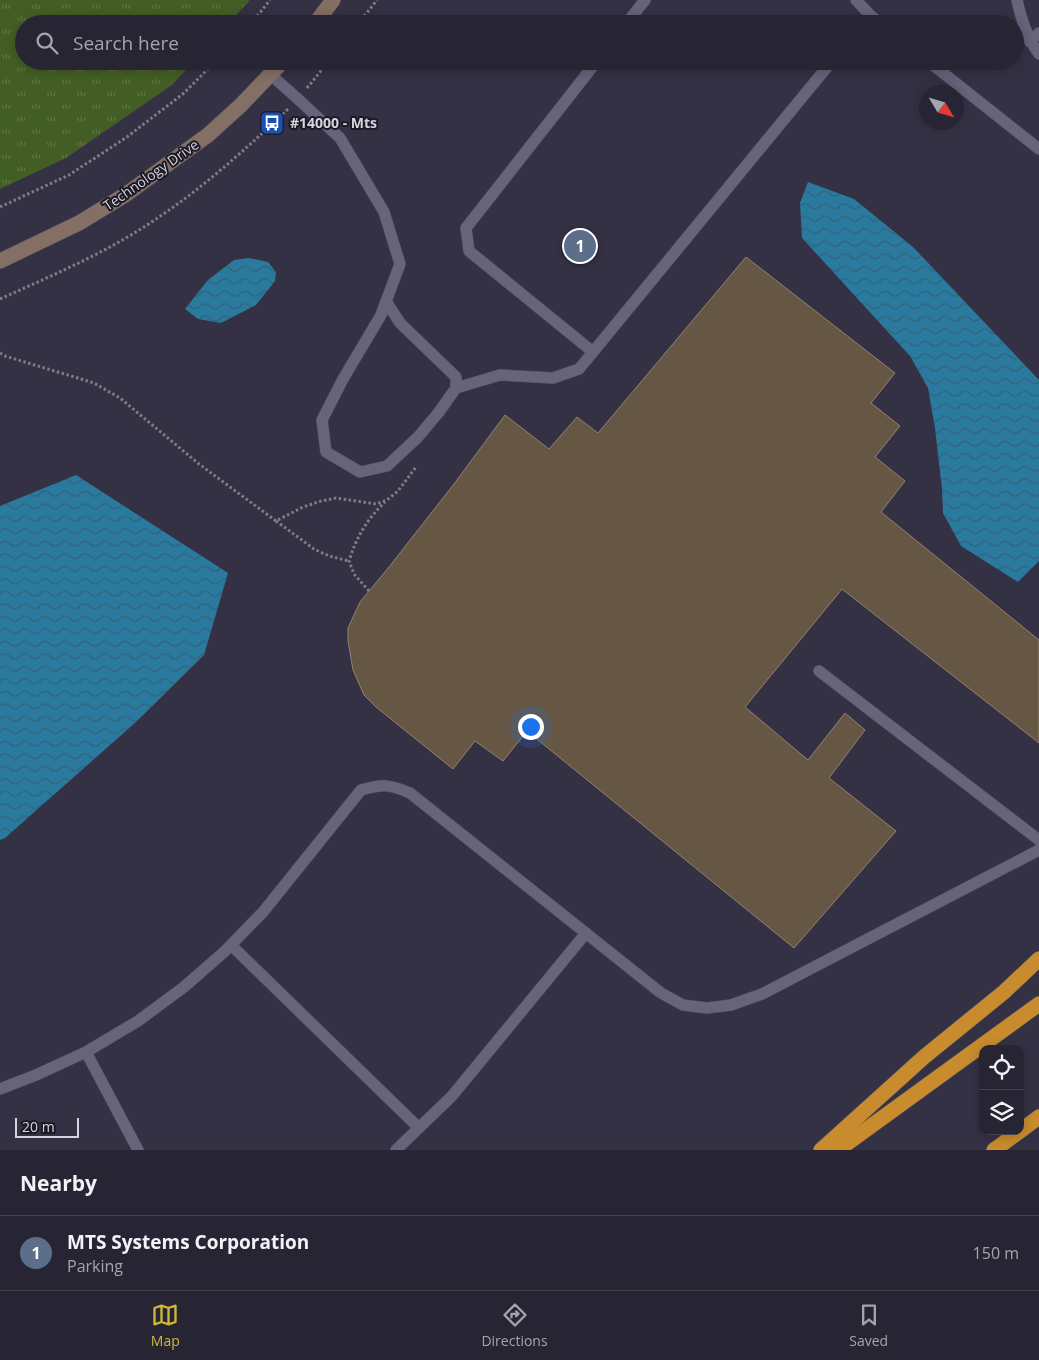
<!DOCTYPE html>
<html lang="en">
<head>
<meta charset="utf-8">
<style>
  body { margin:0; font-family:"Open Sans",sans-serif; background:#333140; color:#f1f3f6 }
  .controls { position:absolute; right:15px; bottom:15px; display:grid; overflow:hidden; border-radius:10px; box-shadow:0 2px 12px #0003 }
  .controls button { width:45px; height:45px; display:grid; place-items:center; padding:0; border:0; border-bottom:1px solid #43424f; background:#272534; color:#f1f3f6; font:25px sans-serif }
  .compass { position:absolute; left:919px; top:85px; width:45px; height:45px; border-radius:50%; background:#272534; box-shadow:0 2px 12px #0003; rotate:128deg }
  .scale { position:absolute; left:15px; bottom:12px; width:64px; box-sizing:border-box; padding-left:5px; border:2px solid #d4d3e0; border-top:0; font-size:14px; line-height:18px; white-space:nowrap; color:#d4d3e0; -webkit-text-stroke:4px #1b1a24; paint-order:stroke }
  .you { position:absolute; left:530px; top:726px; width:18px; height:18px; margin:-12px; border:4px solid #fff; border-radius:50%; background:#1a73e8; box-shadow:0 0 0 8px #1a73e833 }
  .badge { display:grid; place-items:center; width:32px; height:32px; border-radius:50%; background:#d0b836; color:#fff; font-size:16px; font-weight:700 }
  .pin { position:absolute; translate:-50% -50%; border:2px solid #fff; box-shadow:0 1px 5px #0006 }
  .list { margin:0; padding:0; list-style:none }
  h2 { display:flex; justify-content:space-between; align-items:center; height:65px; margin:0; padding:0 20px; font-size:21px }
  h2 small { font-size:16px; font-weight:400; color:#a4a5ac }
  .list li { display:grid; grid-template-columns:32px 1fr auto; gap:15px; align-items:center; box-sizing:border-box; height:75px; padding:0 20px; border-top:1px solid #43424f }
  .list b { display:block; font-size:19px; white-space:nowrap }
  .list p { margin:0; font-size:16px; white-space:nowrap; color:#a4a5ac }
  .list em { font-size:16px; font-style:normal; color:#a4a5ac }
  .icon { flex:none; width:28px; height:28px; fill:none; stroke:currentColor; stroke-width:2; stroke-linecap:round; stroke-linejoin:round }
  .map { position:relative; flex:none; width:1039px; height:1150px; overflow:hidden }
  .search { position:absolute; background:#272534; box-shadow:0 2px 12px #0003; left:15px; right:15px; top:15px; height:55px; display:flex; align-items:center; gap:12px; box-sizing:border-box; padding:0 18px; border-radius:28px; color:#a4a5ac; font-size:19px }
  .sheet { height:140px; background:#272534 }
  nav { display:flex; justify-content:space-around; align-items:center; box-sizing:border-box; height:70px; border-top:1px solid #43424f; background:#272534; font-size:14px; color:#a4a5ac }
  nav a { display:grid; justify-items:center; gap:2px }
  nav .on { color:#d0b836 }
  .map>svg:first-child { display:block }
  .grass { fill:url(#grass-tufts) }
  .water { fill:url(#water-waves) }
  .building { fill:#665644; stroke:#93826f }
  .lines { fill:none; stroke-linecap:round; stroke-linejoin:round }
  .lane-casing { stroke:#4f4d5e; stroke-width:12 }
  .secondary-casing { stroke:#4f4d5e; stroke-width:16 }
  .highway-casing { stroke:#4f4d5e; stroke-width:16 }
  .path { stroke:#7e7c8c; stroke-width:3; stroke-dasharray:2.5 2.5; stroke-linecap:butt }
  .lane { stroke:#66637a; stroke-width:11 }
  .secondary { stroke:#836f63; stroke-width:15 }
  .highway { stroke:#c88c2e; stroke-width:15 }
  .labels { text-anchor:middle; stroke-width:4; stroke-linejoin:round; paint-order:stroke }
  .poi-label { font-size:14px; font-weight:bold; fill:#d4d3e0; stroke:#1b1a24; text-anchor:start }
  .street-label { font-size:14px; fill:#d4d3e0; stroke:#1b1a24 }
</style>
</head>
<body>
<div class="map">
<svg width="1039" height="1150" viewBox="0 0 1039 1150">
  <defs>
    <pattern id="grass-tufts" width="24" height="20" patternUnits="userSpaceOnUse" patternTransform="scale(1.25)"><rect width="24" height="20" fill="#435e25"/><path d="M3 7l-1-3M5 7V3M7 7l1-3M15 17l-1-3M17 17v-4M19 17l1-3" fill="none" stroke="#5d7444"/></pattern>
    <pattern id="water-waves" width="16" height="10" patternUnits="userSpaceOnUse" patternTransform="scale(1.25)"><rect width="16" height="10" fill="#2a799e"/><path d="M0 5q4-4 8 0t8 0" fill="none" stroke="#33627a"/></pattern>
  </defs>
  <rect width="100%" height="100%" fill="#343145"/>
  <!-- grass -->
  <polygon class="grass" points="0,0 250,0 228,24 24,24 24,61 194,61 172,85 66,158 0,189"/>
  <!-- water -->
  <g class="water">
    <polygon points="808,182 854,199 913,247 1039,380 1039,561 1018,582 961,546 943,513 942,489 935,428 928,388 910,356 802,238 800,203"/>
    <polygon points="249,258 268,262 276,272 275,281 256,305 221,323 198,319 185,309 208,280 234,260"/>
    <polygon points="76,475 228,573 204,655 136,722 5,838 0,840 0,506"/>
  </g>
  <!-- building -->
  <polygon class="building" points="746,257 895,373 871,403 900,426 875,457 905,481 881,512 1039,640 1039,743 842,589 745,707 808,760 845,713 865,730 829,778 896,831 794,948 527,731 503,761 475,741 453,769 376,707 364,695 353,670 348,641 348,628 360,602 389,567 454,484 505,415 549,449 577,417 598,433"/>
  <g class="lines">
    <!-- lane casing -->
    <g class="lane-casing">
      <g id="lane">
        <polyline points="856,0 870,15 881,24"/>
        <path d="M1017,0C1021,19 1027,38 1039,54"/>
        <polyline points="626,24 645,0"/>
        <polyline points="1030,42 1039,33"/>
        <polyline points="928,61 1039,149"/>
        <polyline points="271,75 298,99 340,138 384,212 400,264 381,315 343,379 322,420 326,452 360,472 387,466 418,437 439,412 456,388 456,377 400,323 386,301"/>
        <polyline points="593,352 469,251 466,228 597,61"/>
        <polyline points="456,388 500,375 553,378 579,369 832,61"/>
        <polyline points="819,671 1039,840"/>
        <polyline points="231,945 419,1128"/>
        <polyline points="86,1052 138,1150"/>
        <path d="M0,1089L36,1075L86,1052L138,1021L184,987L224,952L263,912L361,790C383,784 389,784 410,793L661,993L683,1005L707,1008L731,1005L762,994L1039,850"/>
        <polyline points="396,1150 452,1096 586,933"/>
      </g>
    </g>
    <!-- secondary casing -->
    <g class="secondary-casing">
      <g id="secondary">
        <polyline points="315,24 333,0"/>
        <polyline points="0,261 79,223 125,195 208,135 241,105 283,61"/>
      </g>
    </g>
    <!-- highway casing -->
    <g class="highway-casing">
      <g id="highway">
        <polyline points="1020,1131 1039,1117"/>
        <polyline points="821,1150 924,1057 1004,992 1039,959"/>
        <polyline points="838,1150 1039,1004"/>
        <polyline points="994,1150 1020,1131"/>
      </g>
    </g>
    <!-- path -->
    <g class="path">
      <polyline points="251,24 270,0"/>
      <polyline points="358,24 377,0"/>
      <polyline points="307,88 329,61"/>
      <polyline points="0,207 69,175 127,137 184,93 216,61"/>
      <path d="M0,299C53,275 108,252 156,219C204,187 246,149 288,109"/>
      <polyline points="0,353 5,356 94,383 120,398 199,464 276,521 303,507 321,501 336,498 376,504 387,500 398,491 416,467"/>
      <polyline points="276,521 314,549 329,556 349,561"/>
      <path d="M369,591L354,574L349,561C356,538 367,519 385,502"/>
    </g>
    <!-- lane -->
    <use href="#lane" class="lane"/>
    <!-- secondary -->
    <use href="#secondary" class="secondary"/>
    <!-- highway -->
    <use href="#highway" class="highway"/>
  </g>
  <!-- icons -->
  <defs>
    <g id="bus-square" transform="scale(1.25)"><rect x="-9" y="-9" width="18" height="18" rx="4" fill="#1a4fb4" stroke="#1b1a24"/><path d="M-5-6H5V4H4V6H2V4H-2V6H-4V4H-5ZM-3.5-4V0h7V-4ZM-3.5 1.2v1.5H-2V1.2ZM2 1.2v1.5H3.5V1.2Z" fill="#fff"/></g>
  </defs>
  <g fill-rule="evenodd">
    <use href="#bus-square" x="272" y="123"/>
  </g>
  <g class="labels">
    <!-- poi labels -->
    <g class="poi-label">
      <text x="290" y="128">#14000 - Mts</text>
    </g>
    <!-- street labels -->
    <g class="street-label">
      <text transform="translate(151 175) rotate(-35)" y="5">Technology Drive</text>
    </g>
  </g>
</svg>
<div class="controls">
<button><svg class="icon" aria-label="locate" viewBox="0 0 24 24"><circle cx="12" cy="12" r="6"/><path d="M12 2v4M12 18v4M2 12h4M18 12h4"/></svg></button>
<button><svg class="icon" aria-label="layers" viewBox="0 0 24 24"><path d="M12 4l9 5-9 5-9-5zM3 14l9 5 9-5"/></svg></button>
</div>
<svg class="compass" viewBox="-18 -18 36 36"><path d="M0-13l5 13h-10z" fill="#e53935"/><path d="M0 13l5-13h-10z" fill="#a4a5ac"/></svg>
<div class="scale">20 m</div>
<div class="you"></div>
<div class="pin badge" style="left:580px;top:246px;background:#5c6f8a">1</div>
<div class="search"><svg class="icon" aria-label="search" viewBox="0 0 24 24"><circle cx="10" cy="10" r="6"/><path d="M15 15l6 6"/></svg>Search here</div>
</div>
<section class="sheet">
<h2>Nearby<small></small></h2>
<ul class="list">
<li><span class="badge" style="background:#5c6f8a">1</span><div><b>MTS Systems Corporation</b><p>Parking</p></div><em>150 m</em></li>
</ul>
</section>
<nav>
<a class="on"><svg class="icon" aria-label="map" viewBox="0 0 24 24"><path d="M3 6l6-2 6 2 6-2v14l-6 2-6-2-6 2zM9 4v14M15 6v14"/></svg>Map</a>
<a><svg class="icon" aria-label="directions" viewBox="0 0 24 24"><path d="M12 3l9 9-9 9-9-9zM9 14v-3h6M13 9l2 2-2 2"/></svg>Directions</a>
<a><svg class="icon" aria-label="saved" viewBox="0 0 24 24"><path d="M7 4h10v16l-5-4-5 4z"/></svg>Saved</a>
</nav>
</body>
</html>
